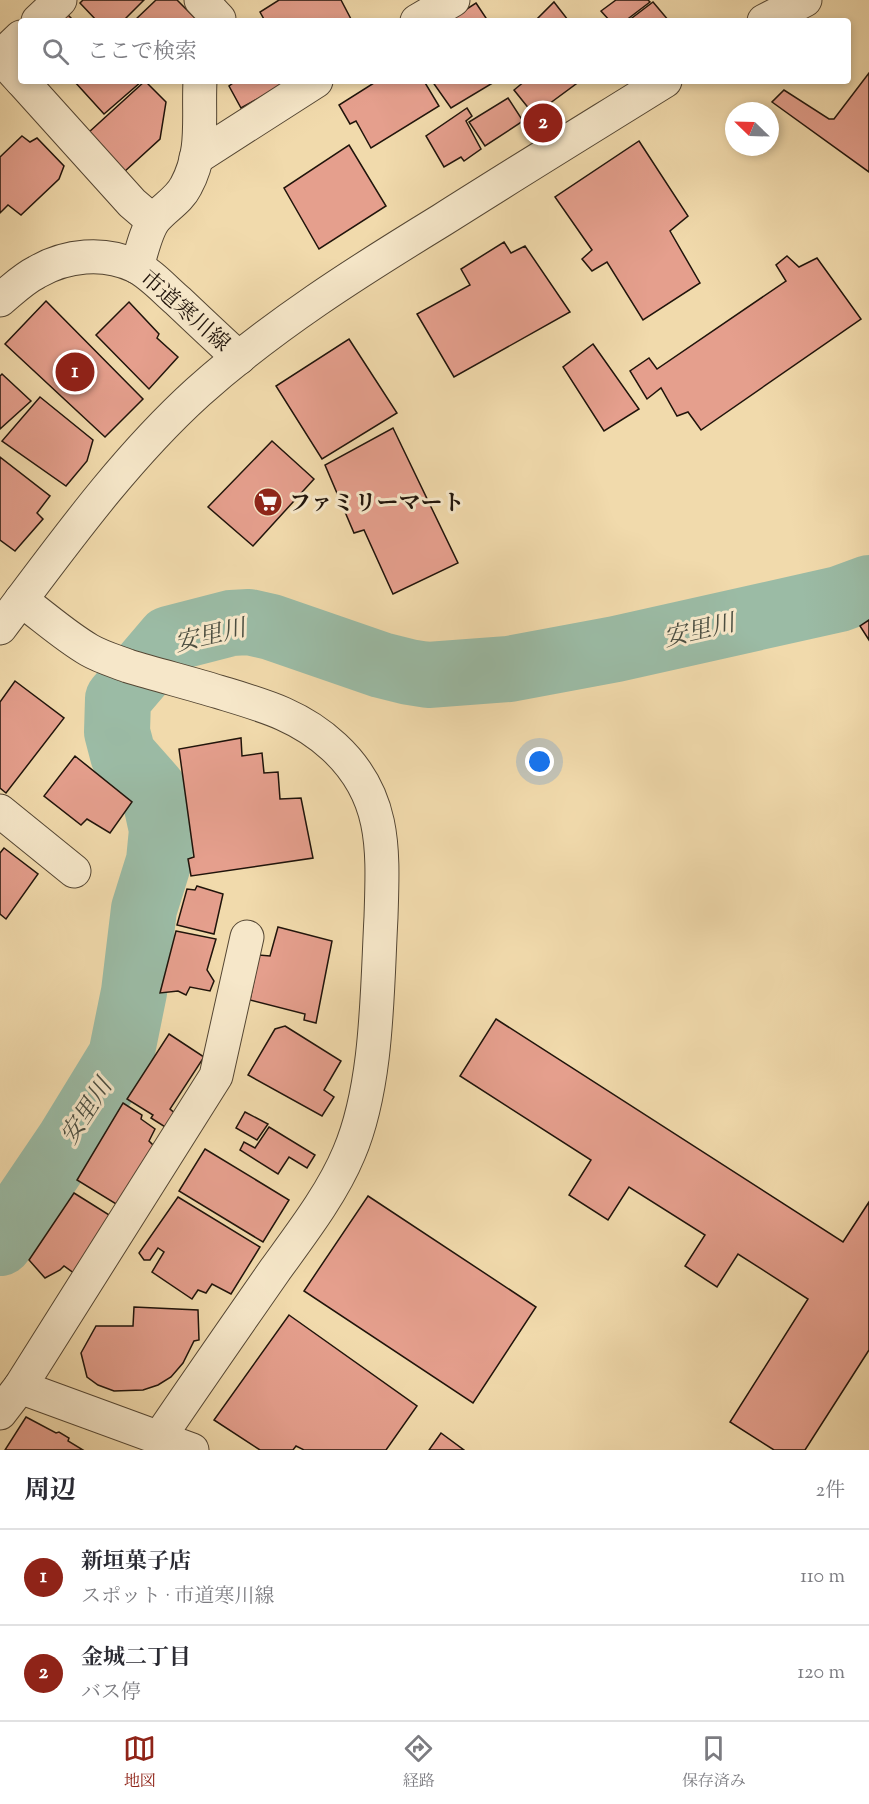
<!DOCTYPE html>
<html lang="ja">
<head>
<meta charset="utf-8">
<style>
  body { margin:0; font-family:"Sorts Mill Goudy","Noto Serif JP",serif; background:#f2f2f3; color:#2b2b33 }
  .compass { position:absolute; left:725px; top:102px; width:54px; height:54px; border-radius:50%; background:#fff; box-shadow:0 3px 9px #0003; rotate:293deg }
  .you { position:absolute; left:540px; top:762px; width:21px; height:21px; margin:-15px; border:4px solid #fff; border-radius:50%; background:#1a73e8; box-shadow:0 0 0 9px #1a73e833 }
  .badge { display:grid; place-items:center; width:39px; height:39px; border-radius:50%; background:#8f2418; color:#fff; font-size:20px; font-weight:700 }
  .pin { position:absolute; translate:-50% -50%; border:3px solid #fff; box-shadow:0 2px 6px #0006 }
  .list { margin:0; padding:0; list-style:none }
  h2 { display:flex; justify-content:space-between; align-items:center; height:78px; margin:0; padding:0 24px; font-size:26px }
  h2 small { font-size:20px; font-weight:400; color:#7c7c81 }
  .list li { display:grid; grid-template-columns:39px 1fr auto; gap:18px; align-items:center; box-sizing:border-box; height:96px; padding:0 24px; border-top:2px solid #e1e1e2 }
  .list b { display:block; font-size:22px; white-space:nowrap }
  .list p { margin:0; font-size:20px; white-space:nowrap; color:#7c7c81 }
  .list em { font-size:20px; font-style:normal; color:#7c7c81 }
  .icon { flex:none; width:33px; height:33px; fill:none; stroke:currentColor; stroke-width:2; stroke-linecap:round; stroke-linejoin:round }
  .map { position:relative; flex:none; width:869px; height:1450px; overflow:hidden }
  .search { position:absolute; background:#fff; box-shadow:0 3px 9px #0003; left:18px; right:18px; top:18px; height:66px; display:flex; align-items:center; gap:15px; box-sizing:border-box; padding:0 21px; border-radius:6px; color:#7c7c81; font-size:22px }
  .sheet { height:270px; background:#fff }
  nav { display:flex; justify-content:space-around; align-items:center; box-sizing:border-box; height:84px; border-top:2px solid #e1e1e2; background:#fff; font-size:16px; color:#7c7c81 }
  nav a { display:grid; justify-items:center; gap:3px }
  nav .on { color:#8f2418 }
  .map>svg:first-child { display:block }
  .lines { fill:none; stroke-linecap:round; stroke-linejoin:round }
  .river { stroke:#9bbba5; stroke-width:66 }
  .building { fill:#e59f8d; stroke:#20140b; stroke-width:1.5 }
  .minor-casing { stroke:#544633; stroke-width:35 }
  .tertiary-casing { stroke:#544633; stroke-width:35 }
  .minor { stroke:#f6e7c9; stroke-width:33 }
  .tertiary { stroke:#f6e7c9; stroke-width:33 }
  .labels { text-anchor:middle; stroke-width:6; stroke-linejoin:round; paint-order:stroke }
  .street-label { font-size:22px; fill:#20140b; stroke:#f6e7c9 }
  .poi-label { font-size:22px; font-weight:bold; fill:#20140b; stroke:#f6e7c9; text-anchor:start }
  .water-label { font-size:24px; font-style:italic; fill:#4b4e41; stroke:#f6e7c9 }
</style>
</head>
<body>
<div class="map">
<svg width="869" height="1450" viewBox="0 0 869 1450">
  <rect width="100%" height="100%" fill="#f1daac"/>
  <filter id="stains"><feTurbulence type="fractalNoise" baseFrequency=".00333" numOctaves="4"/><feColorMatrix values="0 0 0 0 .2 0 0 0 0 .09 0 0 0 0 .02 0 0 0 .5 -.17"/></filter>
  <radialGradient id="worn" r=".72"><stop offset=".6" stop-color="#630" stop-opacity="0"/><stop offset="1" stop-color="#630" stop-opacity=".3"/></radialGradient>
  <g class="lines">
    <!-- river -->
    <polyline class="river" points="0,1243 69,1141 121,1056 134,992 144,909 159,861 162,830 153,789 123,755 117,732 118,699 169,639 231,623 249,622 271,627 381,665 409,672 428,675 509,669 616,649 839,599 869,588"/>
  </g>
  <!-- building -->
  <g class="building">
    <polygon points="83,0 144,0 123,21 97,21 80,3"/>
    <polygon points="156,0 177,0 195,18 192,21 134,21"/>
    <polygon points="279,0 341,0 352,21 265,21 260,12"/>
    <polygon points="616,0 648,0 650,2 625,21 610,21 601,11"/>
    <polygon points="554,2 568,20 535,21"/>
    <polygon points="653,2 669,21 628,21"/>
    <polygon points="476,3 488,21 448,21"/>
    <polygon points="66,13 74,21 58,21"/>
    <polygon points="869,73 869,172 772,102 784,90 829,119 834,119"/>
    <polygon points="74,81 142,81 104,114"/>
    <polygon points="145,81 166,102 160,139 124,172 88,133"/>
    <polygon points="236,81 285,81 286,83 241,108 229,86"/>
    <polygon points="377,81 424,81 439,106 371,148 356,121 350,124 339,105"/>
    <polygon points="432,81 496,81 451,108"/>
    <polygon points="525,81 580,81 534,115 514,90"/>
    <polygon points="508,98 523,121 485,146 469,122"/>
    <polygon points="467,108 472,116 466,121 481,149 464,161 461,157 444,167 426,136"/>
    <polygon points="22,136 30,142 37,138 64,166 59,179 21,215 8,205 0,213 0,157"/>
    <polygon points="639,141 688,216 670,231 700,283 643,320 607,262 592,271 582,259 592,250 555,197"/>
    <polygon points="349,145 386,206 319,249 284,188"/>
    <polygon points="504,242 511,253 525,246 570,312 454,377 417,314 470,285 461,269"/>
    <polygon points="787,256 799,267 817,258 861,319 701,430 688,412 677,416 661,388 647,399 630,371 649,358 657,369 786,281 776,265"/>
    <polygon points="46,301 143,399 105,437 5,344"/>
    <polygon points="129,302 159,334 157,338 178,357 149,389 96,335"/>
    <polygon points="349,339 397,413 322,459 276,386"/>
    <polygon points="593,344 639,409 604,431 563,367"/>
    <polygon points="2,374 31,401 0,429 0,376"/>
    <polygon points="40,397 93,440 87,461 66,486 2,441"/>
    <polygon points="393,428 458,563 393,594 364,530 354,533 325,465"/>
    <polygon points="272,441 314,479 253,546 208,507"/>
    <polygon points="0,457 50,496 37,513 43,519 15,551 0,540"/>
    <polygon points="869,620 869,640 860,626"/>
    <polygon points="15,681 64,718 6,793 0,788 0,702"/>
    <polygon points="241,738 242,756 262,753 264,773 278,772 280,799 301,798 313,858 191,876 188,859 194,857 179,749"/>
    <polygon points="75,756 132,802 110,833 87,819 81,825 44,796"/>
    <polygon points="4,848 38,874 6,919 0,914 0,853"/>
    <polygon points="197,886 223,894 214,934 177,925 187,889 195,890"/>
    <polygon points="278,927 332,941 316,1023 304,1020 305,1014 250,1000 259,955 270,956"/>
    <polygon points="176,931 216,939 207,970 214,981 210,991 190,987 186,995 178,991 160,993"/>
    <polygon points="496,1019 843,1242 869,1202 869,1350 805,1450 774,1450 730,1422 808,1299 738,1254 717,1287 685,1266 705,1235 629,1187 608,1220 569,1195 591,1160 460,1076"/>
    <polygon points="285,1026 341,1061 324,1090 334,1097 322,1116 248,1075 275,1029"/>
    <polygon points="169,1034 204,1057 170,1109 182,1119 173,1132 151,1118 153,1115 127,1099"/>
    <polygon points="123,1103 142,1115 141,1119 155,1129 149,1141 154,1146 121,1207 77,1180"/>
    <polygon points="245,1112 268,1124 257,1140 236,1128"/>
    <polygon points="269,1127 315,1155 307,1168 289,1157 278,1174 240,1150 244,1142 255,1148"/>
    <polygon points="205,1149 289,1200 263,1242 179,1191"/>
    <polygon points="74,1193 114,1218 78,1276 64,1266 60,1270 45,1278 29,1260"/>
    <polygon points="368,1196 536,1307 473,1403 304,1291"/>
    <polygon points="178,1197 260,1247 231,1294 212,1284 206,1293 198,1290 192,1299 152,1272 164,1252 158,1248 150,1260 144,1260 139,1253"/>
    <polygon points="134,1307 198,1310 199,1340 194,1341 183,1363 171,1377 158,1385 143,1390 114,1391 98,1385 87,1377 81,1353 96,1326 133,1326"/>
    <polygon points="289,1315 417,1406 386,1450 304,1450 296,1446 293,1450 260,1450 214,1420"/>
    <polygon points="26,1417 56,1433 59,1432 69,1438 68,1441 83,1450 5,1450"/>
    <polygon points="441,1433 464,1450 429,1450"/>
  </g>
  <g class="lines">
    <!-- minor casing -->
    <g class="minor-casing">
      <g id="minor">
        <polyline points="201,0 219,19"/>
        <polyline points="38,21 60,0"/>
        <polyline points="417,21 453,0"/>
        <polyline points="0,57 21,80"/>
        <polyline points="0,57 21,37"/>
        <polyline points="22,81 132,203 153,221"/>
        <polyline points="196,158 316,81"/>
        <path d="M137,267C141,254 146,230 155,219C165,207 179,200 186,186C205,151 198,118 200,81"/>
        <path d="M21,600C43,616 65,636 89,650C101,657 115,661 128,666C158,675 189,683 219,692C262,705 300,715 334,747C387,796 383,851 381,917C377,990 378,1085 349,1153C332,1194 301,1234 275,1270C236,1326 197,1382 159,1438"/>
        <polyline points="0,811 74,871"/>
        <polyline points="20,1387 216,1076 247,937"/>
        <polyline points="0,1413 20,1387 192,1450"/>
      </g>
    </g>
    <!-- tertiary casing -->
    <g class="tertiary-casing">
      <g id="tertiary">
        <polyline points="764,21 805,0"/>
        <path d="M0,300C12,290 23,279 37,272C66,255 104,251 135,266C151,274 164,289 178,301C198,320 218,339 239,358"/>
        <path d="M0,628C62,546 122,461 198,392C273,325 357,272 442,220C516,173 591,127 665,81"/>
      </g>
    </g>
    <!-- minor -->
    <use href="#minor" class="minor"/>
    <!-- tertiary -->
    <use href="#tertiary" class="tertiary"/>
  </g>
  <!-- icons -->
  <defs>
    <g id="supermarket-disc" transform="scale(1.5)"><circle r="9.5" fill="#8f2418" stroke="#f6e7c9"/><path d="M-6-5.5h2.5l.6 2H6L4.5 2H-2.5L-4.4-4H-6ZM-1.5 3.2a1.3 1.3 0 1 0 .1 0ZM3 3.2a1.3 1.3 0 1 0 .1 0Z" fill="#fff"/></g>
  </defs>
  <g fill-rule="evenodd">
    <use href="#supermarket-disc" x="268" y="502"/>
  </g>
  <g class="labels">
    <!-- street labels -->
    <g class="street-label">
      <text transform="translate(186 310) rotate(41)" y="8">市道寒川線</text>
    </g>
    <!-- poi labels -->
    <g class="poi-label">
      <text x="289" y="510">ファミリーマート</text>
    </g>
    <!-- water labels -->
    <g class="water-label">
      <text transform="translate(699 630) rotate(-13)" y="8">安里川</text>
      <text transform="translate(210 635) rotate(-13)" y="8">安里川</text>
      <text transform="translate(86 1111) rotate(-57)" y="8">安里川</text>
    </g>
  </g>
  <rect width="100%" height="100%" filter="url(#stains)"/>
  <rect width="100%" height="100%" fill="url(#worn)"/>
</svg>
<svg class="compass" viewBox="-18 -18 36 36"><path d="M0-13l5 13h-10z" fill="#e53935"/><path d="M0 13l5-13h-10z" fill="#7c7c81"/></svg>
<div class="you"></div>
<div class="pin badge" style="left:75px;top:372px">1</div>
<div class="pin badge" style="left:543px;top:123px">2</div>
<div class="search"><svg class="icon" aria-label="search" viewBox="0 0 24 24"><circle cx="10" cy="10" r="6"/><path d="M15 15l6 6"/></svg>ここで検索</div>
</div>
<section class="sheet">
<h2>周辺<small>2件</small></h2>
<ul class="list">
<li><span class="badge">1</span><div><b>新垣菓子店</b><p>スポット · 市道寒川線</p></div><em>110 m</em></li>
<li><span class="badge">2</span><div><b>金城二丁目</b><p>バス停</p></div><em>120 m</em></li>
</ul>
</section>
<nav>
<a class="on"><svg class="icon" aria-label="map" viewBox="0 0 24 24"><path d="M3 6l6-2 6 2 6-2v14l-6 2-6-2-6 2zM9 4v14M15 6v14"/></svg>地図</a>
<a><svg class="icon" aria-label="directions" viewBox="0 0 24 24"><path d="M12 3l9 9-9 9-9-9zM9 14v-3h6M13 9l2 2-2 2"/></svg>経路</a>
<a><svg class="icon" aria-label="saved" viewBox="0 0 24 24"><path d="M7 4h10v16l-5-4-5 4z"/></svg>保存済み</a>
</nav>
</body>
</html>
